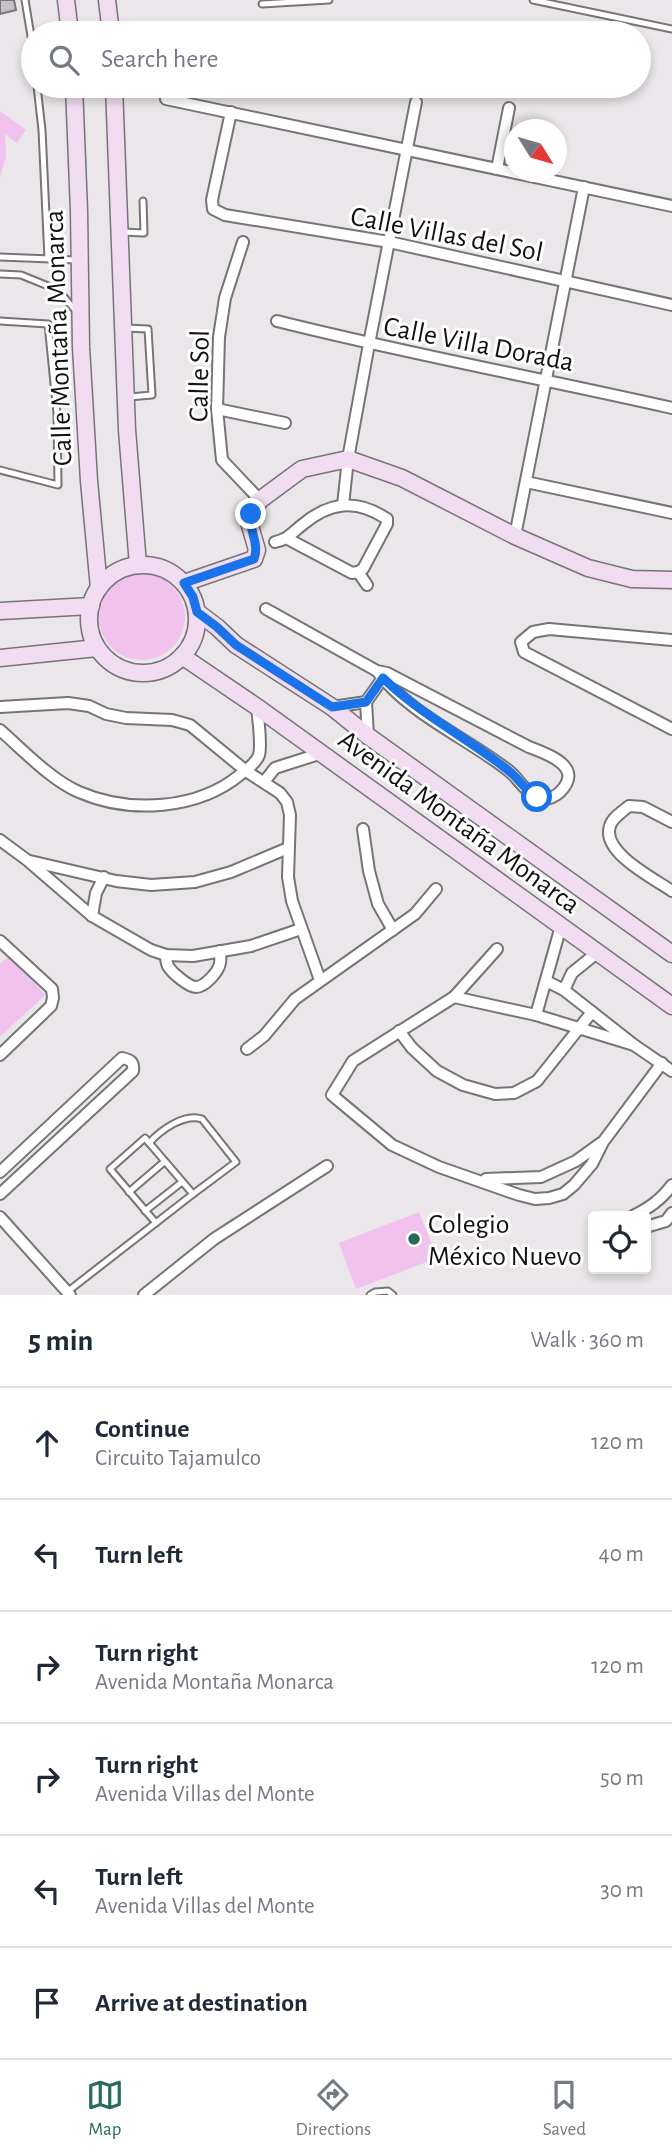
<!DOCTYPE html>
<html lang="en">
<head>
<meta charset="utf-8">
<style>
  body { margin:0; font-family:"Alegreya Sans",sans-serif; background:#f6f6f7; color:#1f2937 }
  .controls { position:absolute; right:21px; bottom:21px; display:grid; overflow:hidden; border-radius:7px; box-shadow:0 4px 10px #0003 }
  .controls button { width:63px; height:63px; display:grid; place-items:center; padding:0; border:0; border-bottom:2px solid #e0e1e3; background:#fff; color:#1f2937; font:35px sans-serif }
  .compass { position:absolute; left:504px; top:119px; width:63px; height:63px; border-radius:50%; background:#fff; box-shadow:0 4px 10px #0003; rotate:127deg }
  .stop { position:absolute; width:21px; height:21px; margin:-16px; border:5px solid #1a73e8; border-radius:50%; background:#fff }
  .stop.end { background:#1a73e8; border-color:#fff; box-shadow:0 2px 7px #0008 }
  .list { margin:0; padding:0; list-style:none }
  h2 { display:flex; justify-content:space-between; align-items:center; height:91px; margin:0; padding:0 28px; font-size:30px }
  h2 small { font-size:23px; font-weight:400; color:#747a83 }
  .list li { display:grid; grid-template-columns:46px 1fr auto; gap:21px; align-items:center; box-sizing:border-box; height:112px; padding:0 28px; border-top:2px solid #e0e1e3 }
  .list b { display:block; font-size:26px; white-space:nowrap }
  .list p { margin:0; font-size:23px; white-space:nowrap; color:#747a83 }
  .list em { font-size:23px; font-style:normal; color:#747a83 }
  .icon { flex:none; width:38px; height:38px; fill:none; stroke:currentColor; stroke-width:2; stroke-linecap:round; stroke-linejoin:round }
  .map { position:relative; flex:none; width:672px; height:1295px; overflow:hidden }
  .search { position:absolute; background:#fff; box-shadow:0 4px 10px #0003; left:21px; right:21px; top:21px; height:77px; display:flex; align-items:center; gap:18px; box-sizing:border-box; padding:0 24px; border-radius:38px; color:#747a83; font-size:26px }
  .sheet { height:763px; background:#fff }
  nav { display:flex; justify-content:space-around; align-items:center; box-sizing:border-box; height:98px; border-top:2px solid #e0e1e3; background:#fff; font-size:19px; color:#747a83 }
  nav a { display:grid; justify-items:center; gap:4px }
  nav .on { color:#266b5d }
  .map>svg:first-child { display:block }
  .green { fill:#f0c2ed }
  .building { fill:#c5c1c4; stroke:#787578; stroke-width:2 }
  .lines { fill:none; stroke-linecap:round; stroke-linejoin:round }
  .lane-casing { stroke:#777477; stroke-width:9 }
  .street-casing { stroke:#777477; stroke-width:14 }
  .secondary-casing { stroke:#777477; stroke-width:19 }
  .lane { stroke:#fff; stroke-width:5 }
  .street { stroke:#fff; stroke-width:10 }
  .secondary { stroke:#f2dcf2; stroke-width:16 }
  .route { stroke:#1a73e8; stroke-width:9 }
  .poi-dot { fill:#266b5d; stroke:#fff; stroke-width:2.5 }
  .labels { text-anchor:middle; stroke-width:6; stroke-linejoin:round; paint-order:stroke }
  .street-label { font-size:28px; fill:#121112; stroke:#fff }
  .poi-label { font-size:28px; fill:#121112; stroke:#fff; text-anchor:start }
</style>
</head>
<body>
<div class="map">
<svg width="672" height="1295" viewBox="0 0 672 1295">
  <rect width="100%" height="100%" fill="#eae6ea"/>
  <!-- green -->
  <g class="green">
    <polygon points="0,111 26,130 17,143 5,134 6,156 0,177"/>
    <circle cx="142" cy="617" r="43"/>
    <polygon points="9,956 45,995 0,1037 0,964"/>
    <polygon points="419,1212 437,1258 356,1289 339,1243"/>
  </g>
  <!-- building -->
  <polygon class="building" points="0,0 14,0 16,10 0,14"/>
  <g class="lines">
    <!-- lane casing -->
    <g class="lane-casing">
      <g id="lane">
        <polyline points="25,0 33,48"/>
        <polyline points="533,0 672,29"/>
        <polyline points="262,4 329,0"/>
        <polyline points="37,86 42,130 48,258"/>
        <polyline points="122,232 144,233 143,201"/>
        <polyline points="0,257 76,260"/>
        <polyline points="0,274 21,275 58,290 75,310"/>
        <polyline points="0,321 48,324 57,413 58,485 0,470"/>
        <polyline points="125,328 148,329 152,395 129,397"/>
        <polyline points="129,1192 164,1162"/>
        <polyline points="145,1211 182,1182"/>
        <polyline points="156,1223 110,1169 145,1138 193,1194"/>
        <path d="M67,1292L193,1194L236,1162L202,1119C184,1113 161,1130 149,1143"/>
        <polyline points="370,1295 375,1292 388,1291 393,1295"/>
      </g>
    </g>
    <!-- street casing -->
    <g class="street-casing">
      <g id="street">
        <polyline points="166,99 672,206"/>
        <polyline points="231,112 212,200 213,209 225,215 389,242 672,305"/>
        <polyline points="497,169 509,108"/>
        <polyline points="243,242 225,298 219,337 217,409 222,460 260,500"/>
        <path d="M277,321C408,354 540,378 672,408"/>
        <polyline points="217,409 285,423"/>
        <polyline points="526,482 672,513"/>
        <polyline points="343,505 348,459 369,344 416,102"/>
        <polyline points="515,536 584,187"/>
        <polyline points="288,539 352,573 358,572 363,569 387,524 387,519"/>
        <path d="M275,542C288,539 291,534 302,525C329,502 356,498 387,519"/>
        <polyline points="358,572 367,585"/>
        <path d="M266,609L377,671L387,673L529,747C548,754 585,767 560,792C552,799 545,801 536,796C524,791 519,779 509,771C467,738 409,714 377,671"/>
        <polyline points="672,640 549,629 533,632 521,642 524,652 672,729"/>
        <polyline points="0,707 68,703 89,706 106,714 126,718 172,720 190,725 246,771 280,793 287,802 290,815 288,877 292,901 320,980"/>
        <polyline points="332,707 366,702"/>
        <path d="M0,730C23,750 51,780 79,792C130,814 198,810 241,774C248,769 256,763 259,755C262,744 258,719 257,707"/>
        <polyline points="368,736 366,702 385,675"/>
        <polyline points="264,782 275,768 322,753"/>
        <path d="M672,822L643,807L629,806C622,812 612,818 610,826C601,852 653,878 672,891"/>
        <polyline points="363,829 369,871 378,904 393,930"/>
        <polyline points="0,840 27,860 92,916 151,950 166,955 193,956 251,946 301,929"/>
        <polyline points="30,861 116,881 151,885 195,882 231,872 288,848"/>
        <polyline points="92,916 96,893 104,877"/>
        <polyline points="0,941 52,989 53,998 51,1006 0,1055"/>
        <polyline points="497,949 454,997 353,1061 332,1095 392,1145 439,1167 519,1195 535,1199 549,1198 563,1194 574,1185 592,1164 603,1142 662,1063"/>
        <path d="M166,955C166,959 167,964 168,966C172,973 189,987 196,987C205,987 219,971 220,963C221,959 220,955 220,951"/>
        <polyline points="546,981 564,990 634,1045 672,1071"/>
        <polyline points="564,990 572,973 598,952"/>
        <polyline points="454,997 536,1015 634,1045"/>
        <polyline points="536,1015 561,926"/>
        <polyline points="399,1031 412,1048 437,1071 463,1085 495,1094 514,1093 537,1081 592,1012"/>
        <polyline points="247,1049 264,1036 295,999 415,914 436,889"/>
        <path d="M0,1172L122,1058C131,1060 134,1062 133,1071L0,1194"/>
        <polyline points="486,1179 541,1177 576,1161 601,1143"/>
        <path d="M633,1216C649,1208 661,1200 672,1185"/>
        <polyline points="0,1217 70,1295"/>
        <polyline points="646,1227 666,1221 672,1213"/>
        <polyline points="144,1295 214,1239 327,1166"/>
      </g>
    </g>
    <!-- secondary casing -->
    <g class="secondary-casing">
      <g id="secondary">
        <polyline points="66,0 70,33"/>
        <polyline points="107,0 111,33"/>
        <polyline points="74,86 79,211 81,347 89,481 99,588"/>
        <polyline points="114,86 127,430 138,565"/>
        <circle cx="143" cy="619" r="54"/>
        <polyline points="184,583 254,559 257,550 249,522 251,514 260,500 302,469 348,459 402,478 515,536 588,568 632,579 672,580"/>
        <polyline points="0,611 91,606"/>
        <polyline points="197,612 217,627 236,645 332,707 368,736 672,954"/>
        <polyline points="182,656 257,707 672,1006"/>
        <polyline points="0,658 97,648"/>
      </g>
    </g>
    <!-- lane -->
    <use href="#lane" class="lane"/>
    <!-- street -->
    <use href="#street" class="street"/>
    <!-- secondary -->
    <use href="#secondary" class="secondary"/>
  </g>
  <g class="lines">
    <!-- route -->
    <path class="route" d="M251,514C248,530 260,543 254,559L184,583L193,597L197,612L217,627L236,645L332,707L366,702L383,678C421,715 468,738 509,771C519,779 525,790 537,797"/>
  </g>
  <!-- markers -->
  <circle class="poi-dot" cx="414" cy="1239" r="7"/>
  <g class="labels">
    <!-- street labels -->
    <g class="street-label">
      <text transform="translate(447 233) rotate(11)" y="10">Calle Villas del Sol</text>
      <text transform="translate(57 338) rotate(-92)" y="10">Calle Montaña Monarca</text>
      <text transform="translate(479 343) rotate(11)" y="10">Calle Villa Dorada</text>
      <text transform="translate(198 376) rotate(-89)" y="10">Calle Sol</text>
      <text transform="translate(460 821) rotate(36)" y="10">Avenida Montaña Monarca</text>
    </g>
    <!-- poi labels -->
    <g class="poi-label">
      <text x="428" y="1233">Colegio<tspan x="428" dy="32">México Nuevo</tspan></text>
    </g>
  </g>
</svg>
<div class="controls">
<button><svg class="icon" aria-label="locate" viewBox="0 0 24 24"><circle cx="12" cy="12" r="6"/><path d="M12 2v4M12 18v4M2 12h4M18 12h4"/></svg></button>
</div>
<svg class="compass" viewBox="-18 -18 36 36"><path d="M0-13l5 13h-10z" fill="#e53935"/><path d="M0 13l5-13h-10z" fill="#747a83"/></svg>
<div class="stop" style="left:537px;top:797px"></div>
<div class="stop end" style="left:251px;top:514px"></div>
<div class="search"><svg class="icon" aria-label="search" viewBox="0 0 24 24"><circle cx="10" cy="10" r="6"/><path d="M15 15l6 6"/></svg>Search here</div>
</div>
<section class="sheet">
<h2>5 min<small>Walk · 360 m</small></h2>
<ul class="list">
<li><svg class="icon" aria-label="ahead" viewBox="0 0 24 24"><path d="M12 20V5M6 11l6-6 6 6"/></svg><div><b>Continue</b><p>Circuito Tajamulco</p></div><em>120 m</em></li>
<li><svg class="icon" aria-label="left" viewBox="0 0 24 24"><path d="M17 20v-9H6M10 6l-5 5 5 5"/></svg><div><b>Turn left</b></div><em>40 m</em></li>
<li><svg class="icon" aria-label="right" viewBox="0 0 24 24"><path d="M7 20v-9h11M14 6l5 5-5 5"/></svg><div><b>Turn right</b><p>Avenida Montaña Monarca</p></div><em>120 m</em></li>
<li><svg class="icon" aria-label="right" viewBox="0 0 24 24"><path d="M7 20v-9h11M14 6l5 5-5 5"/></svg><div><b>Turn right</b><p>Avenida Villas del Monte</p></div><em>50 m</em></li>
<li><svg class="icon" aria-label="left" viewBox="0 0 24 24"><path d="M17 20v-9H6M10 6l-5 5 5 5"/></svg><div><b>Turn left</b><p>Avenida Villas del Monte</p></div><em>30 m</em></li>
<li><svg class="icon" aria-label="arrive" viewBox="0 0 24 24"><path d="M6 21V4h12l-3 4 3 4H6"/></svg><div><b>Arrive at destination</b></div></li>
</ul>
</section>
<nav>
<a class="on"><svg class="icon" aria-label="map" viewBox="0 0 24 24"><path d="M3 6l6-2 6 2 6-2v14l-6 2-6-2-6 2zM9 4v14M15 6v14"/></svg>Map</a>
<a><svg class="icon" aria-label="directions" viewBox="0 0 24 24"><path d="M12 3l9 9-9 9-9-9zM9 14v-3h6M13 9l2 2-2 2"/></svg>Directions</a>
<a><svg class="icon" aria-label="saved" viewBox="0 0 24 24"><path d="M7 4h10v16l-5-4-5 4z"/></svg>Saved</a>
</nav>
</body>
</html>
